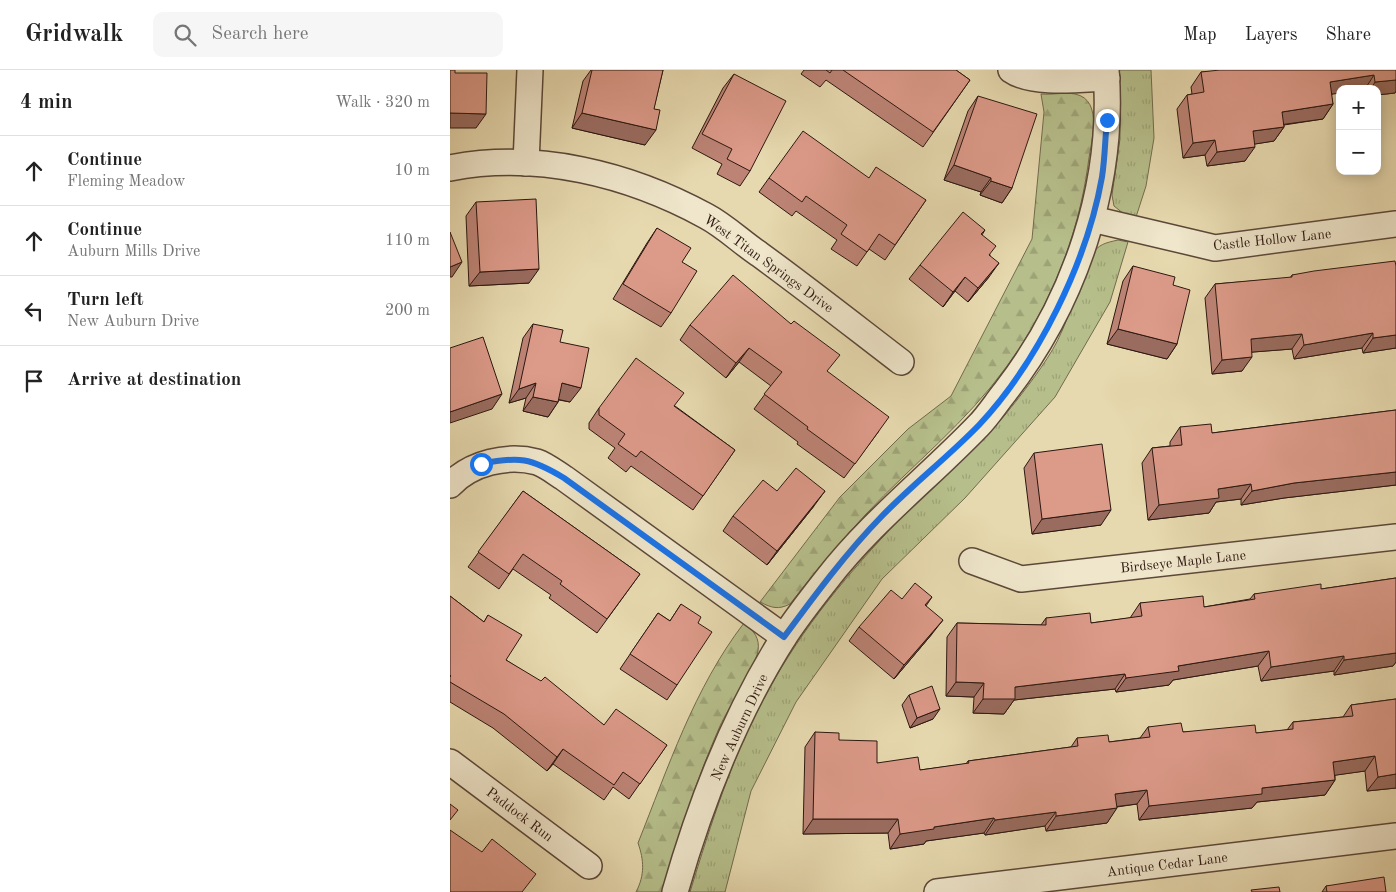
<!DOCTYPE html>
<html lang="en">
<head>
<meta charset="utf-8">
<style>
  body { margin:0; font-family:"Old Standard TT",serif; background:#f6f6f6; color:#222 }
  .controls { position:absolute; right:15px; top:15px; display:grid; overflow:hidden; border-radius:10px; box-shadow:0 2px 12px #0003 }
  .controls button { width:45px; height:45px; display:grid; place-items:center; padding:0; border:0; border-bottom:1px solid #e0e0e0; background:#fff; color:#222; font:25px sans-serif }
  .stop { position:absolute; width:15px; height:15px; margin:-11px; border:4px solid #1a73e8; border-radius:50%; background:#fff }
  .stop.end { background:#1a73e8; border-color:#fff; box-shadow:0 1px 5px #0008 }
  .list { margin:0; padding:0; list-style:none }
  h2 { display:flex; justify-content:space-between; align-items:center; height:65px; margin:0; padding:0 20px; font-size:21px }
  h2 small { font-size:16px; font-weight:400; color:#767676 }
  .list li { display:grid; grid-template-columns:32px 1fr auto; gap:15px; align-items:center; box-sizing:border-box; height:70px; padding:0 20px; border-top:1px solid #e0e0e0 }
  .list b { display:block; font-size:19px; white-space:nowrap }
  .list p { margin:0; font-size:16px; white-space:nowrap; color:#767676 }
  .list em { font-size:16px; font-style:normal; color:#767676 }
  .icon { flex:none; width:28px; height:28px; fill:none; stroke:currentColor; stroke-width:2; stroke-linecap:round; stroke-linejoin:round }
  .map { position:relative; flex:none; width:946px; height:822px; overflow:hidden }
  header { display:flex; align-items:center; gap:30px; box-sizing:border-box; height:70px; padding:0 25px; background:#fff; border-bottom:1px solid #e0e0e0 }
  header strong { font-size:24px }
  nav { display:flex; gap:28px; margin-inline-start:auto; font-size:18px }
  .search { width:350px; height:45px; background:#f6f6f6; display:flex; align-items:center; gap:12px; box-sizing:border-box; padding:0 18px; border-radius:10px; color:#767676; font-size:19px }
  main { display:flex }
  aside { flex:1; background:#fff }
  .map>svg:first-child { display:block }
  .grass { fill:url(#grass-tufts); stroke:#716b4e }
  .forest { fill:url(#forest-firs); stroke:#716b4e }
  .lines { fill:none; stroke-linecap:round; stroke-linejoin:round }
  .street-casing { stroke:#5b4838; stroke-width:28 }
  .street { stroke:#efe6cb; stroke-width:25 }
  .wall { fill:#bd8476; stroke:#2c1710 }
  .shaded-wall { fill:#9a6c60; stroke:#2c1710 }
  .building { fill:#dc9a89; stroke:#2c1710 }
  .route { stroke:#1a73e8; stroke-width:6 }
  .labels { text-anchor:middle; stroke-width:5; stroke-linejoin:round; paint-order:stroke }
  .street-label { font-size:14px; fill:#2c1710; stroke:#efe6cb }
</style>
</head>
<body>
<header>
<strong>Gridwalk</strong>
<div class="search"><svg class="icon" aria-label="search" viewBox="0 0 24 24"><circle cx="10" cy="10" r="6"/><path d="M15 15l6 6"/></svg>Search here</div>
<nav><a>Map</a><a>Layers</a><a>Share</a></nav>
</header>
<main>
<aside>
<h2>4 min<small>Walk · 320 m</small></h2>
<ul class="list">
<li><svg class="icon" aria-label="ahead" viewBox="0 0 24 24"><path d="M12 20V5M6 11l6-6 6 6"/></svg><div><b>Continue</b><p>Fleming Meadow</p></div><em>10 m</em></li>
<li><svg class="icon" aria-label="ahead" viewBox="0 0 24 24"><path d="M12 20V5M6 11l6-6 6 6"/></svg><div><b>Continue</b><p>Auburn Mills Drive</p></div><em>110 m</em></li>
<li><svg class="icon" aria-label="left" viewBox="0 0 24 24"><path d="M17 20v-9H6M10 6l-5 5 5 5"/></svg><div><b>Turn left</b><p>New Auburn Drive</p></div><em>200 m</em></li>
<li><svg class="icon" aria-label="arrive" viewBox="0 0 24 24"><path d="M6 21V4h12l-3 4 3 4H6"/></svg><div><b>Arrive at destination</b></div></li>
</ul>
</aside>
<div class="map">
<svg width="946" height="822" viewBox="0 0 946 822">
  <defs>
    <pattern id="grass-tufts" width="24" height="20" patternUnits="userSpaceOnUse" patternTransform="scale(1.25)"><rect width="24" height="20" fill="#b6bf8b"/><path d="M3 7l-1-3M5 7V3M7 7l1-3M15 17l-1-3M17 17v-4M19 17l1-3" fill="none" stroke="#9da377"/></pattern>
    <pattern id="forest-firs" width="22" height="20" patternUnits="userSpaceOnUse" patternTransform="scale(1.25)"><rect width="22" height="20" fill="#b6bf8b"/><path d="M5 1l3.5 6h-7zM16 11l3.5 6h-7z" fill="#9da377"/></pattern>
  </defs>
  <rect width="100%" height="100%" fill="#e7d9af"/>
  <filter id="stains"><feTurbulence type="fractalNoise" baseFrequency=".004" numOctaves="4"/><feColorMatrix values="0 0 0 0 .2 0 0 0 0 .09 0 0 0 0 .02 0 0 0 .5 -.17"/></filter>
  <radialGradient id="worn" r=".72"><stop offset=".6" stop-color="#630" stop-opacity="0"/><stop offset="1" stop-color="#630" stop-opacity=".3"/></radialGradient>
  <!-- grass -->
  <g class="grass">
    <polygon points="669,0 701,0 704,68 696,116 686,147 674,144 664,136 662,125 670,69"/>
    <path d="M668,170L678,172L660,232L605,327L515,428L432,509L346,632L301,721L275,822H240C261,754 283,683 318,621C352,558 400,501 449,450C488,410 534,374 567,330C581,312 603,283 611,263C621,243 630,201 641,185C649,174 655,173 668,170Z"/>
  </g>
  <!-- forest -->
  <g class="forest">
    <path d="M591,24C602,25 615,22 625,24C655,30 640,75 638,95C628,167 600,237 557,296C517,352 462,395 416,444C389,473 364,503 340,534C328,540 322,538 310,532L390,427L458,359L501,326L582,169L594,42Z"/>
    <path d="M294,553C304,561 310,568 308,581C305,597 278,638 270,656C246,710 229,765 212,822H186C195,805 194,790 188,773C218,698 244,618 294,553Z"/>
  </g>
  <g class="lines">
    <!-- street casing -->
    <g class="street-casing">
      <g id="street">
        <path d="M561,0C582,15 631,9 657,8"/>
        <polyline points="76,93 80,0"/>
        <path d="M0,98C87,81 179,104 256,146C275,156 291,172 309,184C357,219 404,256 451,292"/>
        <polyline points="642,149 765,178 946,154"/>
        <path d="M0,415C21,393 57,384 87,392C96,395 106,403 114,408L334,567"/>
        <polyline points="522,491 571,509 946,467"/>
        <polyline points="0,692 139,796"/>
        <path d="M225,822C250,734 285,644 334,567C347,547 362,528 377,509C421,452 478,408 528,356C538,346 546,333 555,322C625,232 665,114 656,0"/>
        <polyline points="487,822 946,766"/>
      </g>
    </g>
    <!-- street -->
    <use href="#street" class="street"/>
  </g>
  <!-- wall -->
  <g class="wall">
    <polygon points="141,0 213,0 195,75 122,58 133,11"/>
    <polygon points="354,0 506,0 520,10 473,77 376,10 370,17 351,4"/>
    <polygon points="946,0 946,21 945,23 927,25 927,19 890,19 881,25 883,34 873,49 834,55 834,57 824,71 804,74 795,91 757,96 755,85 733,88 727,39 737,25 742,24 741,17 751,2"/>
    <polygon points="284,4 300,101 290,116 267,104 272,94 242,78 273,18"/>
    <polygon points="528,26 562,118 552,133 530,125 531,122 494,110 518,41"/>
    <polygon points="319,108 418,108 476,130 435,190 419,179 407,196 381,179 387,170 346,141 342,146 309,122"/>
    <polygon points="26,132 79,213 19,216 16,146"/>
    <polygon points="207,158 232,192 221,243 211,257 163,229 197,173"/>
    <polygon points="535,160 532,165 540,185 539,207 518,232 505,221 493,237 459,209 470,195"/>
    <polygon points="683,196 723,215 727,274 717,289 657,274 673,211"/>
    <polygon points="946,196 946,278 913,283 912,278 844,289 842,279 802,282 792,301 762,304 755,228 765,214 840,208 842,205"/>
    <polygon points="83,254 110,272 120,332 109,330 108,332 98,347 73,341 76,328 59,333 73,268"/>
    <polygon points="240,255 378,302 429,361 394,408 347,374 348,372 304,339 321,316 289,292 276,308 230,270"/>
    <polygon points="225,336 285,380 243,440 181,396 176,402 158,388 165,378 139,359 139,353 149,338"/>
    <polygon points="946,340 946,415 834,428 791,435 791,429 766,432 759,443 698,450 692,393 702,378 720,376 720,372 730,357 762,363"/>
    <polygon points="584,383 651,455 582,464 574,398"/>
    <polygon points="73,421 190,504 147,563 99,528 101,525 63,499 49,519 18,497"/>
    <polygon points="327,421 364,436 317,495 273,461 283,446"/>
    <polygon points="946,508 946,592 943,596 884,605 884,601 811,611 808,596 723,610 719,615 666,622 665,619 564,630 554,644 523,643 524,627 496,626 497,567 507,553 591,555 596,548 641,553 680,548 690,533 754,537 800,529 804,524 871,519"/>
    <polygon points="0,526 34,552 38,545 56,590 154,655 217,675 179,729 163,717 154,730 103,694 97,701 43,658 0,632"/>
    <polygon points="482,527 476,536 482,564 444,609 399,571 409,557 452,529"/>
    <polygon points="231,534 248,553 227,615 217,630 170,599 208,543 220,551"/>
    <polygon points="459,625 483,649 460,658 452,635"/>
    <polygon points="946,629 946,718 917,721 915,701 885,705 885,710 875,725 807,732 802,738 689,750 687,734 667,737 657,753 596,761 595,756 535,765 534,763 476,771 474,774 440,779 438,763 353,764 355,677 365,662 389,670 427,693 470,700 516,694 518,691 621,677 627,668 659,672 690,668 698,657 733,662 806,663 837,660 843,652 893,647 901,635"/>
    <polygon points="876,816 936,822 872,822"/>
  </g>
  <!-- shaded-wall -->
  <g class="shaded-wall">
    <polygon points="924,5 915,19 890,19 890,23 869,26 880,12"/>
    <polygon points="946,10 946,21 945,23 927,25 927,19 921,19 925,12"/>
    <polygon points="883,34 873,49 822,56 832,42"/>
    <polygon points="0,43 36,44 26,58 0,58"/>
    <polygon points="132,43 206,60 195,75 122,58"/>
    <polygon points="834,57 824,71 793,76 803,61"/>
    <polygon points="765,70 755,85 733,88 743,73"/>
    <polygon points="805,77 795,91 757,96 767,82"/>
    <polygon points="504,95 541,108 531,122 494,110"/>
    <polygon points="541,111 562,118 552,133 530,125"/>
    <polygon points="12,192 2,207 0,207 0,197"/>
    <polygon points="549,193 539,207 518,232 528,218"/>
    <polygon points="89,199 79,213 19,216 30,202"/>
    <polygon points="515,207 505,221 493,237 503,222"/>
    <polygon points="668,259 727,274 717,289 657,274"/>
    <polygon points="923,263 912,278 844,289 854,275"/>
    <polygon points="852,264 842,279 791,283 801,269"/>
    <polygon points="946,265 946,278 913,283 923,268"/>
    <polygon points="299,278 289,292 276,308 286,293"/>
    <polygon points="802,287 792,301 762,304 772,290"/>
    <polygon points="86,313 76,328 59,333 69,319"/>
    <polygon points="112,313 131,318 120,332 102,328"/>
    <polygon points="52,324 42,339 0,353 0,342"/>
    <polygon points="83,327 108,332 98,347 73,341"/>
    <polygon points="946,402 946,415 834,428 791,435 802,421 844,413"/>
    <polygon points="801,414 791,429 766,432 759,443 698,450 709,435 768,419"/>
    <polygon points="375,421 364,436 317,495 327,481"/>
    <polygon points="661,440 651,455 582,464 592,449"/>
    <polygon points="493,550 482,564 444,609 454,595"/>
    <polygon points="819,581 808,596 723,610 719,615 666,622 676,608 728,596"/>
    <polygon points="946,583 946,592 943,596 884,605 894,590"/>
    <polygon points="894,586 884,601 811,611 821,597"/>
    <polygon points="675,604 665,619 564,630 554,644 523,643 533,629 565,617"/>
    <polygon points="506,612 534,613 524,627 496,626"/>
    <polygon points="490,639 483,649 460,658 467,648"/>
    <polygon points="113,679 103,694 97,701 107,687"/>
    <polygon points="925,686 915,701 873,707 883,692"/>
    <polygon points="946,704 946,718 917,721 928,707"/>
    <polygon points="885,710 875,725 807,732 802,738 689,750 699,736 812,718"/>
    <polygon points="697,720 687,734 655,738 665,724"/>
    <polygon points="667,738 657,753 596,761 606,746"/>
    <polygon points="606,742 595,756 535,765 545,750"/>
    <polygon points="544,748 534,763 476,771 474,774 440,779 450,764 484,757"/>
    <polygon points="363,749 448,749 438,763 353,764"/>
  </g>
  <!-- building -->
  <g class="building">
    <polygon points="0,0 5,0 5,3 37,3 36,44 0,43"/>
    <polygon points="142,0 213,0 204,39 210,40 206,60 132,43"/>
    <polygon points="376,0 382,0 380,3"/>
    <polygon points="393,0 506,0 520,10 483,62"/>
    <polygon points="770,0 946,0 946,10 925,12 924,5 880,12 883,34 832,42 834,57 803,61 805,77 767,82 765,70 743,73 737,25 754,22 751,2"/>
    <polygon points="284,4 336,31 300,101 277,89 282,79 252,64"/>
    <polygon points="528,26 587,44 562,118 541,111 541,108 504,95"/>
    <polygon points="353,61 419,108 426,97 476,130 445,175 429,164 417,182 391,164 397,155 356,126 352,132 319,108"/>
    <polygon points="86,129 89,199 30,202 26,132"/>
    <polygon points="513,142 535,160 531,164 546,176 539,185 549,193 528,218 515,207 503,222 470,195"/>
    <polygon points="207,158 241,178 232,192 247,201 221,243 173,214"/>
    <polygon points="0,162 12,192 0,197"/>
    <polygon points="945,191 946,196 946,265 923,268 923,263 854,275 852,264 801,269 802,287 772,290 765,214 842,207 842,205 864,201"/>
    <polygon points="683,196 725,207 723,215 740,220 727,274 668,259"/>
    <polygon points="283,205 341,254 344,251 390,285 377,301 439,347 405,394 357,359 358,357 314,324 332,302 299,278 286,293 240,255"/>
    <polygon points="83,254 113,260 110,272 139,278 131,318 112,313 108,332 83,327 86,313 69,319"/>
    <polygon points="33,267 52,324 0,342 0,278"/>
    <polygon points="186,288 234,323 224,336 285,380 253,426 191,381 186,387 168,374 175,364 149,345 149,338"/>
    <polygon points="946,340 946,402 844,413 802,421 801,414 768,419 769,428 709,435 702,378 732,375 730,357 761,354 762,363"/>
    <polygon points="652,374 661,440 592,449 584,383"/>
    <polygon points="346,398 375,421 327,481 283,446 313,410 327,421"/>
    <polygon points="73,421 190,504 157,549 110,514 112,511 73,484 59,504 28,482"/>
    <polygon points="946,508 946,583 894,590 894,586 821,597 819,581 728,596 729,601 676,608 675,604 565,617 565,629 533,629 534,613 506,612 507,553 596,555 596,548 640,543 641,553 692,546 690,533 753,526 754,537 805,529 804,524 871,514 871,519"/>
    <polygon points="465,513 482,527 475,535 493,550 454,595 409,557 441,520 452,529"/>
    <polygon points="0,526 34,552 38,545 72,565 56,590 91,611 95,607 154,655 166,639 217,675 190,714 173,702 164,715 113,679 107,687 54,644 0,612 0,607 1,606 0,605"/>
    <polygon points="231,534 251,547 248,553 262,562 227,615 180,584 208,543 220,551"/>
    <polygon points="482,616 490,639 467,648 459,625"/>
    <polygon points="946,629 946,704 928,707 925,686 883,692 885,710 812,718 812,724 699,736 697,720 665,724 667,738 606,746 606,742 545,750 544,748 484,757 484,759 450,764 448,749 363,749 365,662 389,663 389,670 427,671 427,693 468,687 470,700 519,693 518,691 628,676 627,668 658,665 659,672 700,667 698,657 731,653 733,662 805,655 806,663 843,659 843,652 903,646 901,635"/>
    <polygon points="0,734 8,740 0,750"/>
    <polygon points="0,760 32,782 42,769 86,804 72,822 0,822"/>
    <polygon points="934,807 936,822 877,822 876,816"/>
    <polygon points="829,817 830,822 802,822 801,820"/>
  </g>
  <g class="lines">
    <!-- route -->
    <path class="route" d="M31,394C69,386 81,388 114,408L334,567C365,525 396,483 432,446C463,414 498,387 529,355C588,292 637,192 652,107C655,88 655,69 657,50"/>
  </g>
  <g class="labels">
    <!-- street labels -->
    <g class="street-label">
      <text transform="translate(822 169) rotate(-6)" y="5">Castle Hollow Lane</text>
      <text transform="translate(319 193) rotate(36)" y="5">West Titan Springs Drive</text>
      <text transform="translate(733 491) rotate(-6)" y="5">Birdseye Maple Lane</text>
      <text transform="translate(289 657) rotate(-65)" y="5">New Auburn Drive</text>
      <text transform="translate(70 744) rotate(37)" y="5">Paddock Run</text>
      <text transform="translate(717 794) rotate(-7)" y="5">Antique Cedar Lane</text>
    </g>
  </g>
  <rect width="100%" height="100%" filter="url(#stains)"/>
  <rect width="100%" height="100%" fill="url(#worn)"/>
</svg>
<div class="controls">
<button>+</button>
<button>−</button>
</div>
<div class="stop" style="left:31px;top:394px"></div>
<div class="stop end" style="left:657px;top:50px"></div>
</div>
</main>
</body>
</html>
